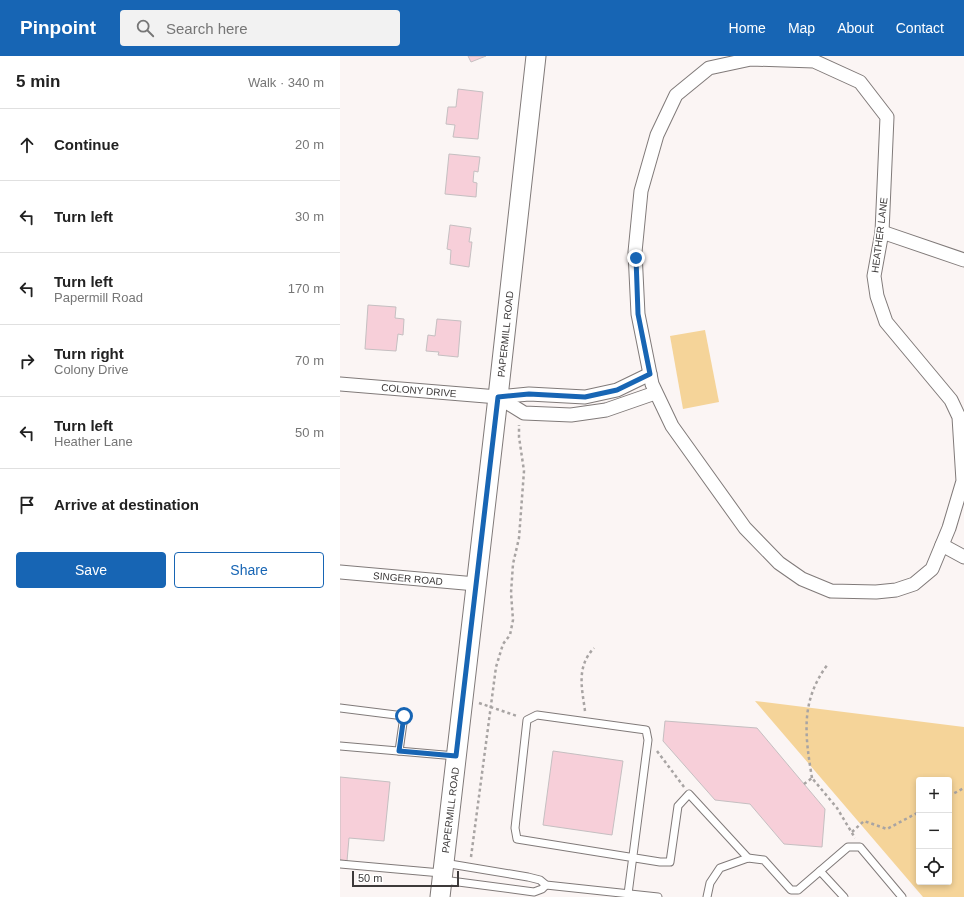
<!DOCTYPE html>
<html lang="en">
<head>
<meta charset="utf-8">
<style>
  body { margin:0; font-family:Helvetica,sans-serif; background:#f2f2f2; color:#222 }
  .controls { position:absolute; right:12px; bottom:12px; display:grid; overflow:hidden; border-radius:4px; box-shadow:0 2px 6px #0003 }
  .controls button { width:36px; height:36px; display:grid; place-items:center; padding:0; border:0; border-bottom:1px solid #e0e0e0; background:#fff; color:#222; font:20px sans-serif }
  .scale { position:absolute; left:12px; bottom:10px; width:107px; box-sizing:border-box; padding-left:4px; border:2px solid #3d3a3a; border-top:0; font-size:11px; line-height:14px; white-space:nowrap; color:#3d3a3a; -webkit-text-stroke:3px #fff; paint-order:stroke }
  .stop { position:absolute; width:12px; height:12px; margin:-9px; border:3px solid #1765b4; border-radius:50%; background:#fff }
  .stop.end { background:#1765b4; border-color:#fff; box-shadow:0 1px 4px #0008 }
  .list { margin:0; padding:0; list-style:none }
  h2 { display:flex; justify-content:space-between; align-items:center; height:52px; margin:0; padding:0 16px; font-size:17px }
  h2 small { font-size:13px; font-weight:400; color:#767676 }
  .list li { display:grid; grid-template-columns:26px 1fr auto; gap:12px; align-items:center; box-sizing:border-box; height:72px; padding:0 16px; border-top:1px solid #e0e0e0 }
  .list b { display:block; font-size:15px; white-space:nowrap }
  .list p { margin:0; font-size:13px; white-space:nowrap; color:#767676 }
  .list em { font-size:13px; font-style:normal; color:#767676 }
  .actions { display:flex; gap:8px; padding:12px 16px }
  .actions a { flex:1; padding:9px 0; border:1px solid #1765b4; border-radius:4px; text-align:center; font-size:14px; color:#1765b4 }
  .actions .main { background:#1765b4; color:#fff }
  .icon { flex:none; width:22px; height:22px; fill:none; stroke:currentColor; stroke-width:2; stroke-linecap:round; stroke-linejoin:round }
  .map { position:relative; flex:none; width:624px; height:841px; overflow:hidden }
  header { display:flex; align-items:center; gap:24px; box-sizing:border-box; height:56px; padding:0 20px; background:#1765b4; color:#fff }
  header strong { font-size:19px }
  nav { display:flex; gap:22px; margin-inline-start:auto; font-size:14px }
  .search { width:280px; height:36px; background:#f2f2f2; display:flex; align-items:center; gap:10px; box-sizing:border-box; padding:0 14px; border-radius:4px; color:#767676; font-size:15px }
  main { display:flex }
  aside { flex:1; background:#fff }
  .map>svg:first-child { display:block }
  .green { fill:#f5d499; fill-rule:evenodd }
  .building { fill:#f7cfd9; stroke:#c5bfc1 }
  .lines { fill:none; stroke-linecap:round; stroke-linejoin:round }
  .lane-casing { stroke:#807a79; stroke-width:9 }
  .street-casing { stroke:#807a79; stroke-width:15 }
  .secondary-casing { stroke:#807a79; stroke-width:21 }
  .path { stroke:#a8a4a3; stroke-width:2.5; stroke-dasharray:3 3; stroke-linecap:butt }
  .lane { stroke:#fff; stroke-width:7 }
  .street { stroke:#fff; stroke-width:13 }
  .secondary { stroke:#fff; stroke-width:19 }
  .route { stroke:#1765b4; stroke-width:5 }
  .labels { text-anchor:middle; stroke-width:3.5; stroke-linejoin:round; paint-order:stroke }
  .street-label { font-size:10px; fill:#3d3a3a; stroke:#fff }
</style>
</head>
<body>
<header>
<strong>Pinpoint</strong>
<div class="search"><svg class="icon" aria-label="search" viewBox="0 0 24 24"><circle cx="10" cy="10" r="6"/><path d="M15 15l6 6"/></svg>Search here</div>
<nav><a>Home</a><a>Map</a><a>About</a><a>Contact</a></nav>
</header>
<main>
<aside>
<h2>5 min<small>Walk · 340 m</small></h2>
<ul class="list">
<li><svg class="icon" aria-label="ahead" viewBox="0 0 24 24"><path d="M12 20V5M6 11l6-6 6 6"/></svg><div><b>Continue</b></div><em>20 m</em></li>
<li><svg class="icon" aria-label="left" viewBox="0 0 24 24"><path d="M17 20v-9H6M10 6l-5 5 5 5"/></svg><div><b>Turn left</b></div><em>30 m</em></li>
<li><svg class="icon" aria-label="left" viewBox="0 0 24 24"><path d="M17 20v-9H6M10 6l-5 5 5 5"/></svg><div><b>Turn left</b><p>Papermill Road</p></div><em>170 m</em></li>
<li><svg class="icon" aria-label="right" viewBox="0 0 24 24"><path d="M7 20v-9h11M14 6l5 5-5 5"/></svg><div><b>Turn right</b><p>Colony Drive</p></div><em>70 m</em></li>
<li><svg class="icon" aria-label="left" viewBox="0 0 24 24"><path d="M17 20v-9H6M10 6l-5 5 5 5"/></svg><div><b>Turn left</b><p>Heather Lane</p></div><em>50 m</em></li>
<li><svg class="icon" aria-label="arrive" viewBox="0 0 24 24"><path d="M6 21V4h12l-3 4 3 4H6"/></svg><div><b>Arrive at destination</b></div></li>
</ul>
<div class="actions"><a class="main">Save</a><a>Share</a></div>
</aside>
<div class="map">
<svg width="624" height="841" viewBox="0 0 624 841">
  <rect width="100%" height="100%" fill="#fbf5f4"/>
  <!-- green -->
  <g class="green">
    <polygon points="365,274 379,346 343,353 330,280"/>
    <path d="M415,645L624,671V841H583ZM579,724H609V826H579Z"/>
  </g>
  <!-- building -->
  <g class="building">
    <polygon points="128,0 146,0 131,6"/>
    <polygon points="118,33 143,36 138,83 113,81 115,69 106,68 108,51 116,51"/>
    <polygon points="109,98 140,101 138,116 134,115 133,126 137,127 136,141 105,138"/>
    <polygon points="110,169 131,172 129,186 132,186 129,211 110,208 111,194 107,193"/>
    <polygon points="28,249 56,251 55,262 64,263 63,279 58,278 56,295 25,293"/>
    <polygon points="97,263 121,265 118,301 98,299 99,296 86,295 88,279 95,280"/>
    <polygon points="325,665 417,672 485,753 482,791 444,788 410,748 375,744 323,685"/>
    <polygon points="213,695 283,705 272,779 203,769"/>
    <polygon points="0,721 50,726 44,785 9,782 7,805 0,804"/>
  </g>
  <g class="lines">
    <!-- lane casing -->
    <g class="lane-casing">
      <g id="lane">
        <polyline points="0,652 64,660 59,695"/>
        <polyline points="0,690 116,700"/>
        <polyline points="104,807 188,821 200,824 206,829 318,841"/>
        <polyline points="0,808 101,817"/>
        <polyline points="480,815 504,841"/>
        <polyline points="103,824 194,836 202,833 206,829"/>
        <polyline points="288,838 308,684 306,674 197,659 187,664 175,772 177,783 320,806 330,806 338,750 349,738 408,802"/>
        <polyline points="367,841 370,827 380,812 408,802 424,804 451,834 458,834 508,791 520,791 562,841"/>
      </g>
    </g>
    <!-- street casing -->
    <g class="street-casing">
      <g id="street">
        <polygon points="411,3 474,5 520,26 547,61 542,176 534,220 537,240 546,266 611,344 619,361 623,425 609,472 592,513 574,528 556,534 536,536 491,535 462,523 439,507 405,472 332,370 312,328 298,258 295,196 301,135 317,79 336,39 369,12"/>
        <polyline points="542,176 624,204"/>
        <polyline points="0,328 158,341 189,338 245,341 277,334 310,318"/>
        <polyline points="158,341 184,357 231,359 266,354 315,337"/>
        <polyline points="602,489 624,501"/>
        <polyline points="0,516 136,528"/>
      </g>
    </g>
    <!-- secondary casing -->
    <g class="secondary-casing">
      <polyline id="secondary" points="100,841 158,341 196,0"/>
    </g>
    <!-- path -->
    <g class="path">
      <polyline points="139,647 177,660"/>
      <path d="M245,655C242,632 236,611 254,592"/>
      <polyline points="317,695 344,731"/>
      <path d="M472,722C465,679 460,645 488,608"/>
      <polyline points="464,728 472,722 497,752 515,782"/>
      <polyline points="609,740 624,732"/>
      <polyline points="512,776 524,765 547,773 579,756"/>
      <polyline points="131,801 156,611 163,588 170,579 173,564 171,537 173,508 179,482 184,415 179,381 179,369"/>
    </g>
    <!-- lane -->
    <use href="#lane" class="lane"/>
    <!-- street -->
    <use href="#street" class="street"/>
    <!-- secondary -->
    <use href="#secondary" class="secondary"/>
  </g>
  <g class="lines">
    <!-- route -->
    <polyline class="route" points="64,660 59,695 116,700 158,341 189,338 245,341 277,334 310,318 298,258 296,202"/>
  </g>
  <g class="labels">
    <!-- street labels -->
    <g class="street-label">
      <text transform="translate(539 179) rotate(-83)" y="4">HEATHER LANE</text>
      <text transform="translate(165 278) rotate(-84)" y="4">PAPERMILL ROAD</text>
      <text transform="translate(79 334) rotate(5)" y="4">COLONY DRIVE</text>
      <text transform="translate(68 522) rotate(5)" y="4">SINGER ROAD</text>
      <text transform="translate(110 754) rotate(-83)" y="4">PAPERMILL ROAD</text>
    </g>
  </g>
</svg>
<div class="controls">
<button>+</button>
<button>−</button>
<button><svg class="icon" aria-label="locate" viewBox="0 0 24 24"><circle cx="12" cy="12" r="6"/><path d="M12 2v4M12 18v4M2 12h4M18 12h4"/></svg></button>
</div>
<div class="scale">50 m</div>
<div class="stop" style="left:64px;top:660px"></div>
<div class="stop end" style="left:296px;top:202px"></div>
</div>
</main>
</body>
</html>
